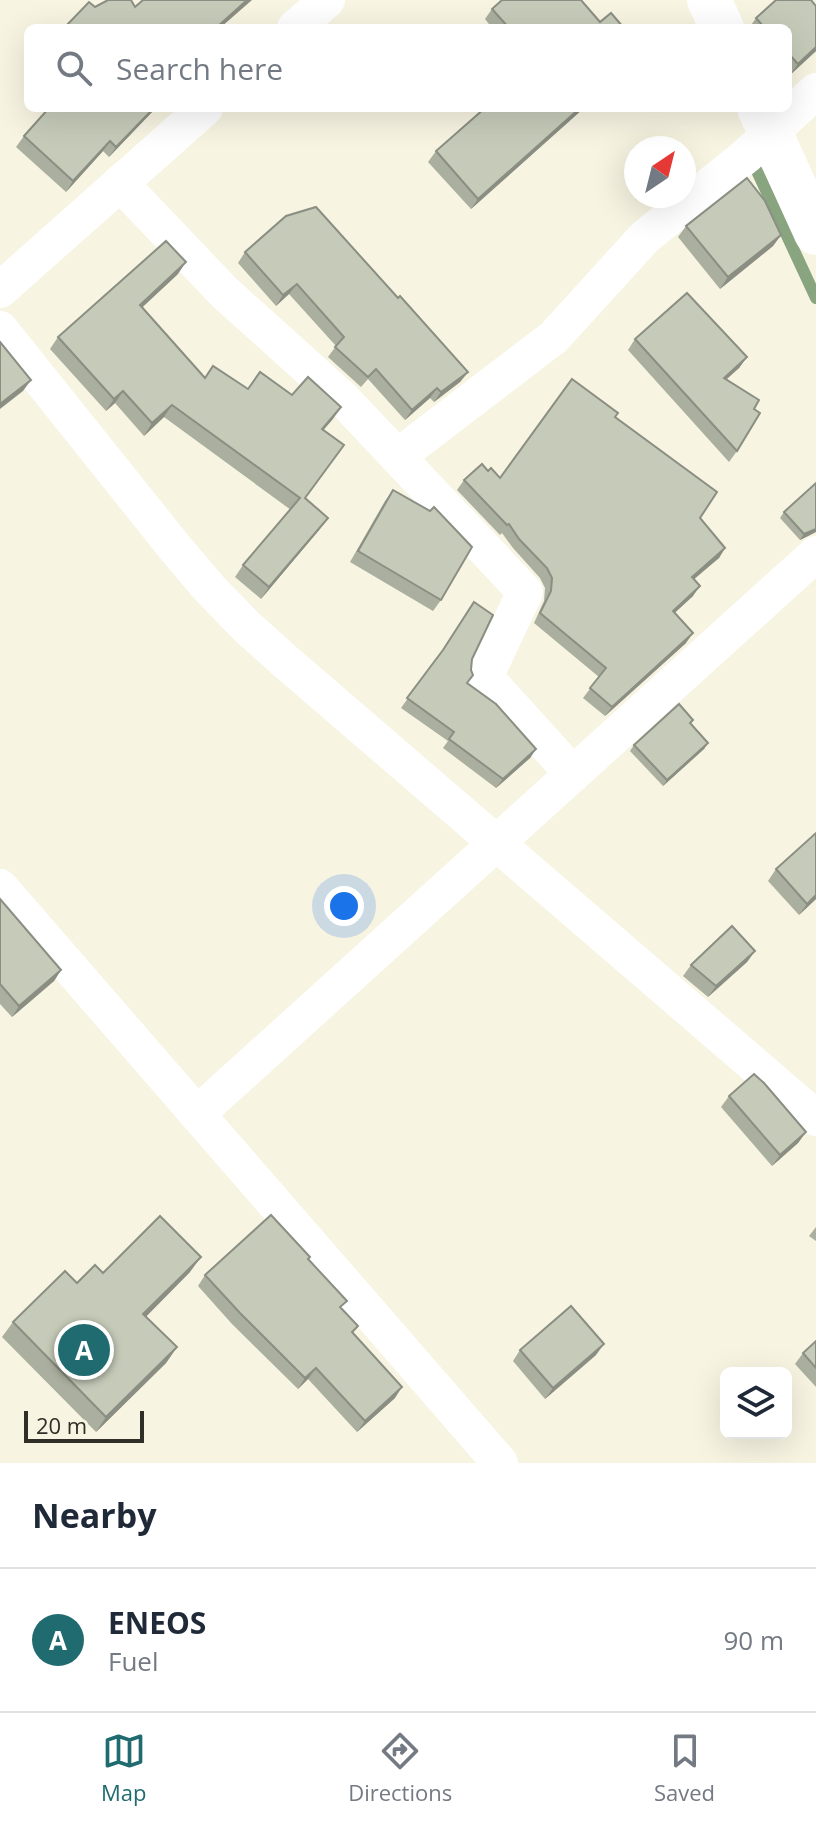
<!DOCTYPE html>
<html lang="en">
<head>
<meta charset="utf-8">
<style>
  body { margin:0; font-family:"Open Sans",sans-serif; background:#f2f2f3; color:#1f2937 }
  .controls { position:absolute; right:24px; bottom:24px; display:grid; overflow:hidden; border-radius:12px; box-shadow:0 8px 32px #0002 }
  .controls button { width:72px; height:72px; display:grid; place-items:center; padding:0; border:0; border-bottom:2px solid #e0e1e3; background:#fff; color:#1f2937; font:40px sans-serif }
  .compass { position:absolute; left:624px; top:136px; width:72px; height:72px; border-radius:50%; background:#fff; box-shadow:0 8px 32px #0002; rotate:35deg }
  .scale { position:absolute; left:24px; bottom:20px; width:120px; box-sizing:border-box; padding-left:8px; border:4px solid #2f2e27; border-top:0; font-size:22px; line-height:28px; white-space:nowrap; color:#2f2e27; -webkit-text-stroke:6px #f8f4e2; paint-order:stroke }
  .you { position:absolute; left:344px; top:906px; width:28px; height:28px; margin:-20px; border:6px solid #fff; border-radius:50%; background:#1a73e8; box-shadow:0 0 0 12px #1a73e833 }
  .badge { display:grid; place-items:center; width:52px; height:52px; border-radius:50%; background:#1f6b6f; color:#fff; font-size:26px; font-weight:700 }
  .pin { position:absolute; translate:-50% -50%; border:4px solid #fff; box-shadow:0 2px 8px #0006 }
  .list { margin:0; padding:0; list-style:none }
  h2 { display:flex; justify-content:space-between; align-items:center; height:104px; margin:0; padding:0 32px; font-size:34px }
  h2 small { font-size:26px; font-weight:400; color:#747a83 }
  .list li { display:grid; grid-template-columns:52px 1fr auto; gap:24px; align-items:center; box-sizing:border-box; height:144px; padding:0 32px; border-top:2px solid #e0e1e3 }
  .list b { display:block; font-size:30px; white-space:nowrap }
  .list p { margin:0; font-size:26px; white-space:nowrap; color:#747a83 }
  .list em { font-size:26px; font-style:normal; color:#747a83 }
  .icon { flex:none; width:44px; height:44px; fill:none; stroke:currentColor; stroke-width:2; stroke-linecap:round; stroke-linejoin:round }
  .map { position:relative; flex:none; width:816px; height:1463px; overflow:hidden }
  .search { position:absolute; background:#fff; box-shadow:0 8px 32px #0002; left:24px; right:24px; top:24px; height:88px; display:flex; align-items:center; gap:20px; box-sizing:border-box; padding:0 28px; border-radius:12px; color:#747a83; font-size:30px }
  .sheet { height:248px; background:#fff }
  nav { display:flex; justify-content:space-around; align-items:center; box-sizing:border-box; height:112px; border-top:2px solid #e0e1e3; background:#fff; font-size:22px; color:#747a83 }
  nav a { display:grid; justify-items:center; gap:4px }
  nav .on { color:#1f6b6f }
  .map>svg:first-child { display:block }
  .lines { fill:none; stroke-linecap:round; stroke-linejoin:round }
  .stream { stroke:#88a57f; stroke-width:12 }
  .minor { stroke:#fff; stroke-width:36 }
  .tertiary { stroke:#fff; stroke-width:44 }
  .wall { fill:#aaaf9f }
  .shaded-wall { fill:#8b8e82 }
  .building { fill:#c6cbb9; stroke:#8b8e82; stroke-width:2 }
</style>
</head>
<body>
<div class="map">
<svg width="816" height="1463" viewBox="0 0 816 1463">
  <rect width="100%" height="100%" fill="#f8f4e2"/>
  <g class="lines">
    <!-- stream -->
    <polyline class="stream" points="757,171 816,298"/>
    <!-- minor -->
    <g class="minor">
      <polyline points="295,28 327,0"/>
      <polyline points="120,183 225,293 344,400 525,592 485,677 573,774"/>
      <polyline points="0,290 205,108"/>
      <polyline points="0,329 176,549 210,589 247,627 286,662 816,1118"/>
      <polyline points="399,458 414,444 554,337 645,237 746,156 816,91"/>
      <polyline points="0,887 500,1463"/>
      <polyline points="197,1114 816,554"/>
    </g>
    <!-- tertiary -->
    <g class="tertiary">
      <polyline points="709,0 722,28"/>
      <polyline points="759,108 816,233"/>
    </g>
  </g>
  <!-- wall -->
  <g class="wall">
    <polygon points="776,0 811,0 816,6 816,51 790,75 788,73 788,28 749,28 756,18"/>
    <polygon points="492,9 600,22 624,28 492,28 485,19"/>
    <polygon points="475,108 584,108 471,209 428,162 436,151 479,113"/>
    <polygon points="153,111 109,157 103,151 66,192 16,147 24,136"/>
    <polygon points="686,226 781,235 773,246 720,289 678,237"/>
    <polygon points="245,252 398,298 468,372 460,382 434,402 430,398 405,420 368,379 361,387 328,357 336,346 289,294 276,306 238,263"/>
    <polygon points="178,274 142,307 205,378 248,389 292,395 341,407 323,430 305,499 319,530 261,599 235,577 243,565 291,510 164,417 144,436 115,403 106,411 50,349 58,337"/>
    <polygon points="635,339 747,357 739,368 726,379 754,409 737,451 729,462 628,350"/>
    <polygon points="615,417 725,548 719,558 693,579 693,596 674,613 686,643 605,716 583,698 599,677 534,623 544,601 545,588 540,578 513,548 502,533 500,535 457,490 464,480 488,471 500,478"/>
    <polygon points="393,490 441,600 433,611 350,562 385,501"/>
    <polygon points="784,512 814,533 800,540 780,518"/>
    <polygon points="438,656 472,659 467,683 536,749 530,758 496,788 443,748 448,741 401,708"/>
    <polygon points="691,723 708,743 704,749 663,786 630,751 634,745"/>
    <polygon points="816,833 816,899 799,915 768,881 776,869"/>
    <polygon points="0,899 61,970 54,981 12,1017 0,1004"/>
    <polygon points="755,951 747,962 708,997 683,976 691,965"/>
    <polygon points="729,1096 806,1132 798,1143 772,1166 721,1107"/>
    <polygon points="816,1227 816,1241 809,1236"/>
    <polygon points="309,1259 341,1309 358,1326 353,1333 395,1398 357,1432 308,1379 298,1389 232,1324 198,1286 205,1275"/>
    <polygon points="190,1272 146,1316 177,1347 166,1363 96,1432 2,1337 13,1322 77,1283 103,1273"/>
    <polygon points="816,1341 816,1387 795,1364 803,1353"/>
    <polygon points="520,1350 596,1355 545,1399 513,1361"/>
  </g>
  <!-- shaded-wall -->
  <g class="shaded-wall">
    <polygon points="247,0 252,0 220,28 216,28"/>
    <polygon points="816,47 816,51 790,75 798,64"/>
    <polygon points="154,108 156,108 153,111 109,157 116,147"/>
    <polygon points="580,108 584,108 471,209 478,199"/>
    <polygon points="110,141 103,151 66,192 73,181"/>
    <polygon points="781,235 773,246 720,289 728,277"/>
    <polygon points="186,262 178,274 132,317 140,305"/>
    <polygon points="297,284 289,294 276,306 283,295"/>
    <polygon points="747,357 739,368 716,389 724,378"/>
    <polygon points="468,372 460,382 434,402 441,392"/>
    <polygon points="31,380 23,391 0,409 0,404"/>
    <polygon points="437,388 430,398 405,420 412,410"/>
    <polygon points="123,391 115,403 106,411 114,399"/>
    <polygon points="172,405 164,417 144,436 152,423"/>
    <polygon points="341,407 333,419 314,441 322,429"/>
    <polygon points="328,518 319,530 261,599 269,587"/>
    <polygon points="816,529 816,532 800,540 804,534"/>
    <polygon points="725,548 719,558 685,587 692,577"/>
    <polygon points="700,586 693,596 666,621 673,611"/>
    <polygon points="693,633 686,643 605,716 612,707"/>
    <polygon points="708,743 704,749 663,786 667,780"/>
    <polygon points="536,749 530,758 496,788 503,779"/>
    <polygon points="816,895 816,899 799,915 807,904"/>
    <polygon points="755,951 747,962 708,997 716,986"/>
    <polygon points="61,970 54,981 12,1017 19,1006"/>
    <polygon points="806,1132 798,1143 772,1166 780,1155"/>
    <polygon points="201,1257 190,1272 133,1330 143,1314"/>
    <polygon points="604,1344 596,1355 545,1399 553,1388"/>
    <polygon points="177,1347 166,1363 96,1432 106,1417"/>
    <polygon points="316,1368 308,1379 298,1389 305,1378"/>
    <polygon points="402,1387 395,1398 357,1432 365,1421"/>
  </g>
  <!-- building -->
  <g class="building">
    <polygon points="108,0 131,0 135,7 143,0 247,0 216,28 64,28 89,2 95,7"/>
    <polygon points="502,0 581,0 600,22 611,13 624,28 509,28 492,9"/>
    <polygon points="776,0 811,0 816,6 816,47 798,64 788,53 788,28 765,28 756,18"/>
    <polygon points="49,108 154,108 116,147 110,141 73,181 24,136"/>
    <polygon points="485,108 580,108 478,199 436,151"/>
    <polygon points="747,178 765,201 781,235 728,277 686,226"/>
    <polygon points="316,207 398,298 400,296 468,372 441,392 437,388 412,410 376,369 368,377 335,347 344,337 297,284 283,295 245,252 286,216"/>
    <polygon points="166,241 186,262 140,305 205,378 213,366 248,389 260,372 292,395 308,377 341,407 322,429 344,445 305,498 328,518 269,587 243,565 300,498 172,405 152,423 123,391 114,399 58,337"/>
    <polygon points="687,293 747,357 724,378 759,400 754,409 760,413 737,451 635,339"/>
    <polygon points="0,342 31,380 0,404"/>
    <polygon points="572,379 618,413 615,417 717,492 700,518 725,548 692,577 700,586 673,611 693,633 612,707 590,688 606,668 540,613 551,591 552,578 547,568 519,539 509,524 507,525 464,480 482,464 488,471 491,468 500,478"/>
    <polygon points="816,483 816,529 804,534 784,512"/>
    <polygon points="393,490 430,511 434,507 472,547 441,600 358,551"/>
    <polygon points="474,602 493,615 472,659 471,670 473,675 467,683 496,704 536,749 503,779 449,739 454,732 407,698 443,650"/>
    <polygon points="679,704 693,720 690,723 708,743 667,780 634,745"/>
    <polygon points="816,833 816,895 807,904 776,869"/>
    <polygon points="0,899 61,970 19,1006 0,984"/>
    <polygon points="732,926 755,951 716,986 691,965"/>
    <polygon points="754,1074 764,1083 806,1132 780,1155 729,1096"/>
    <polygon points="271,1215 310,1257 308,1259 347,1301 340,1307 358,1326 352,1332 402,1387 365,1421 316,1368 305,1378 240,1313 205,1275"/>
    <polygon points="160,1216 201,1257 143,1314 177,1347 106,1417 13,1322 65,1271 77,1283 95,1265 103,1273"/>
    <polygon points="571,1306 604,1344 553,1388 520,1350"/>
    <polygon points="816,1341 816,1368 803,1353"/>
  </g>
</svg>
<div class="controls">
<button><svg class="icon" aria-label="layers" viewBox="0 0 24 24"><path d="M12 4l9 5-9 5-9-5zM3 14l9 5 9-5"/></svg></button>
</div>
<svg class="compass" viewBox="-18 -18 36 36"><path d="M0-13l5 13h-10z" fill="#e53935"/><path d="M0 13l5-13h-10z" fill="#747a83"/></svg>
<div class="scale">20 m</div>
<div class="you"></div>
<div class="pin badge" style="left:84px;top:1350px">A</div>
<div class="search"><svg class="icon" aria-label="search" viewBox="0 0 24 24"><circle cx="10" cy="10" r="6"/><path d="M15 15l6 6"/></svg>Search here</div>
</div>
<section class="sheet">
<h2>Nearby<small></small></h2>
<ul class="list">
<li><span class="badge">A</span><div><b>ENEOS</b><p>Fuel</p></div><em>90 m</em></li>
</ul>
</section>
<nav>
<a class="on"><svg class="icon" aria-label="map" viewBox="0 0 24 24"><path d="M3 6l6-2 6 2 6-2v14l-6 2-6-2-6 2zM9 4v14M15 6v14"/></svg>Map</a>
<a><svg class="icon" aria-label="directions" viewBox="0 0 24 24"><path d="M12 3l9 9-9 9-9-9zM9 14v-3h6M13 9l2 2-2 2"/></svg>Directions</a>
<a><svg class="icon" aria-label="saved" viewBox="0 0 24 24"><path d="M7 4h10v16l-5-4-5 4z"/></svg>Saved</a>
</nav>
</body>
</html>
